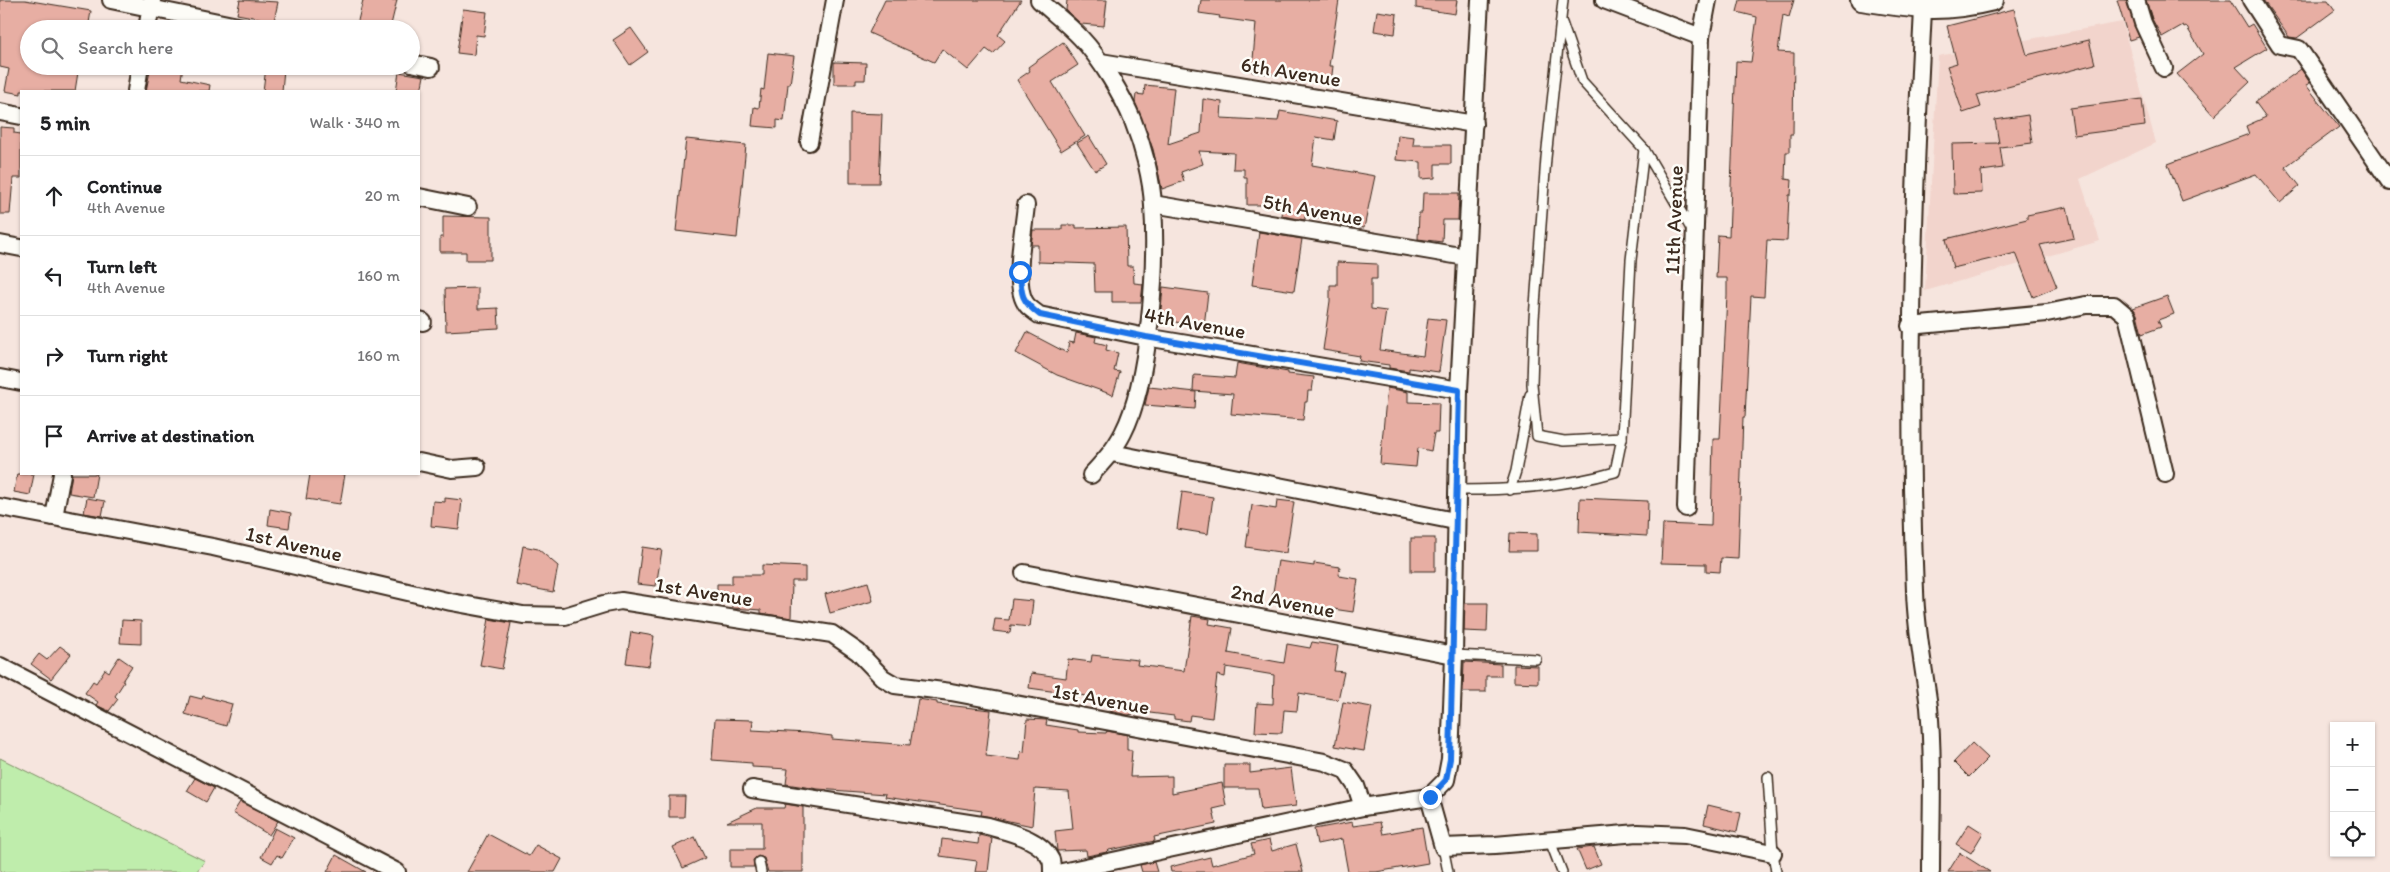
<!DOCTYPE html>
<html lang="en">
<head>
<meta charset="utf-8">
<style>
  body { margin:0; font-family:Itim,sans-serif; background:#f6f6f6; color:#202124 }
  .controls { position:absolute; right:15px; bottom:15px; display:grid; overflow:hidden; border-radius:0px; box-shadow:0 1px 4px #0004 }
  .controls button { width:45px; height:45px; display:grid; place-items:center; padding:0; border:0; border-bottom:1px solid #e0e0e0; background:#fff; color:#202124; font:25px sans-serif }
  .stop { position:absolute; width:15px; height:15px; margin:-11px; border:4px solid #1a73e8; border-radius:50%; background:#fff }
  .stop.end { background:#1a73e8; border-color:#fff; box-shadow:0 1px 5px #0008 }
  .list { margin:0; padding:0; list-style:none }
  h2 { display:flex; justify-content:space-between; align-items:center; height:65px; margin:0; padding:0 20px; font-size:21px }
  h2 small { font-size:16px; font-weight:400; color:#757577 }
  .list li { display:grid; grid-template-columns:32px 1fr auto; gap:15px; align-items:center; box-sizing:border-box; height:80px; padding:0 20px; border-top:1px solid #e0e0e0 }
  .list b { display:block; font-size:19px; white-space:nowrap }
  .list p { margin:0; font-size:16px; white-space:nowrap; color:#757577 }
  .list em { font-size:16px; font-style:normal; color:#757577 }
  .icon { flex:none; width:28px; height:28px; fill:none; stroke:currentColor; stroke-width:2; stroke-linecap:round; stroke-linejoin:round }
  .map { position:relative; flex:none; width:2390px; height:872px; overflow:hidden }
  .search { position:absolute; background:#fff; box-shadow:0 1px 4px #0004; left:20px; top:20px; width:400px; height:55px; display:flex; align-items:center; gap:12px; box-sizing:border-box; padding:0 18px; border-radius:28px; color:#757577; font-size:19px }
  .panel { position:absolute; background:#fff; box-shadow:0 1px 4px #0004; left:20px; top:90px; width:400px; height:385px; border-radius:0px }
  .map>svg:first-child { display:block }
  .built { fill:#f2d4cc }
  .green { fill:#bfedac; stroke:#7d8c65 }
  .building { fill:#e7aea3; stroke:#3b2a1e }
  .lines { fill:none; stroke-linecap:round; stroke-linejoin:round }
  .service-casing { stroke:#3b2a1e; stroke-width:12 }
  .minor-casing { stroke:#3b2a1e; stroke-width:20 }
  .tertiary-casing { stroke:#3b2a1e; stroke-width:24 }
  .service { stroke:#fdfcf7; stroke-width:9 }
  .minor { stroke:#fdfcf7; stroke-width:16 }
  .tertiary { stroke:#fdfcf7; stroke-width:20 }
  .route { stroke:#1a73e8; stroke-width:6 }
  .labels { text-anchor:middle; stroke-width:5; stroke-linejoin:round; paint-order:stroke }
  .street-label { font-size:21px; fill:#3b2a1e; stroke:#fdfcf7 }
</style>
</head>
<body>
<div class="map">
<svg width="2390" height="872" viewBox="0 0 2390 872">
  <rect width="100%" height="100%" fill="#f6e5de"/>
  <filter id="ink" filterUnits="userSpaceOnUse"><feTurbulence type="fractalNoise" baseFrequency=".02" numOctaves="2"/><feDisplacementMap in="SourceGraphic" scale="10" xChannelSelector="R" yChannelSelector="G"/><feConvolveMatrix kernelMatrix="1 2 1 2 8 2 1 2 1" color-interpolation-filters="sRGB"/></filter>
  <g filter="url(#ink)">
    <!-- built -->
    <polygon class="built" points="2122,22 2156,143 2080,179 2100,241 1925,291 1938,56"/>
    <!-- green -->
    <polygon class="green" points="0,758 205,861 196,872 0,872"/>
    <!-- building -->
    <g class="building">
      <polygon points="0,0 25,0 91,11 88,29 29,29 29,66 79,66 75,91 21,91 21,94 5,91 9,69 0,67"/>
      <polygon points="240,0 278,2 274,21 237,14"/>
      <polygon points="363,0 397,0 390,29 356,29"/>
      <polygon points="885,0 1021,0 998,35 1005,41 993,54 986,49 968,70 942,49 934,62 869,33"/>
      <polygon points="1067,0 1107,0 1104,26 1081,24 1066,10"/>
      <polygon points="1201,0 1339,0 1329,66 1333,66 1331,83 1290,81 1291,76 1252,72 1256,23 1219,18 1220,16 1199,13"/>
      <polygon points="1416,0 1457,0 1455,14 1416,8"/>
      <polygon points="1740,0 1794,0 1789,17 1783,15 1778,52 1794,53 1793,134 1790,134 1790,152 1786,152 1785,179 1792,180 1791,195 1789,195 1787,241 1767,240 1764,297 1751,296 1745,417 1743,417 1738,559 1721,558 1720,572 1706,571 1706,564 1661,563 1663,524 1711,526 1713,439 1720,439 1727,295 1727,278 1716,278 1718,235 1729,236 1736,61 1751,62 1757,17 1737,12"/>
      <polygon points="2117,0 2126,0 2139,37 2129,40"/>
      <polygon points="2146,0 2230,0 2247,27 2252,24 2267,48 2236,67 2250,82 2214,116 2177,74 2203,54 2186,26 2184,27 2183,25 2162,37 2152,19"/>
      <polygon points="2263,0 2328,0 2335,10 2297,38 2289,37"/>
      <polygon points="463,9 487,12 484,36 476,35 474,55 457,53"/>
      <polygon points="2014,9 2027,55 2089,40 2095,64 1977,95 1981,107 1963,113 1947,66 1957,63 1947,26"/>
      <polygon points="1377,11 1397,14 1395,34 1374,31"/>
      <polygon points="631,28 648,52 630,65 613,40"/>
      <polygon points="1063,42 1078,65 1052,82 1085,136 1061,151 1017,80 1030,71 1028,67"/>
      <polygon points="768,53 794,56 790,84 788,84 784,121 777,120 777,128 752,126 754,107 759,108 761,89 764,90"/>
      <polygon points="834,62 866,63 865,80 856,80 856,84 834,84"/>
      <polygon points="151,66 183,66 181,79 210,85 209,91 146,91"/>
      <polygon points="266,67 284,69 282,91 263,91"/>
      <polygon points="2301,69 2310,83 2306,85 2339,127 2285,167 2300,186 2280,203 2256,174 2182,201 2168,164 2249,134 2246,126 2266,117 2255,102"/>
      <polygon points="399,72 424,76 421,91 396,91"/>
      <polygon points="1145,85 1174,88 1168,144 1201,133 1203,99 1222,102 1221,118 1278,121 1280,111 1337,121 1334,140 1316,137 1312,165 1375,176 1364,228 1342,224 1342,221 1305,216 1305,220 1282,216 1283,205 1247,205 1247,177 1244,177 1244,169 1233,169 1234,153 1199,151 1203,164 1181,172 1184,181 1162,189 1153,149 1135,102 1136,94 1144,95"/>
      <polygon points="2142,99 2145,126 2074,135 2070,108"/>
      <polygon points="850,113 882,114 879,183 850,183"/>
      <polygon points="2028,115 2032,143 2000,147 2003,168 1981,171 1982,193 1953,194 1952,144 1999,143 1995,120"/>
      <polygon points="0,127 14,128 14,133 21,134 21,178 13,178 10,214 0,214"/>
      <polygon points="1398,135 1414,137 1413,145 1451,145 1451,164 1435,164 1435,178 1421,179 1421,162 1396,160"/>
      <polygon points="1089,136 1106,164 1095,171 1077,143"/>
      <polygon points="686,139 746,145 737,238 676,231"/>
      <polygon points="1423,193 1459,193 1458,220 1443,220 1442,242 1418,239 1419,213 1422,213"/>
      <polygon points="2067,207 2074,238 2040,245 2057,287 2033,297 2016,253 1953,268 1946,239 2027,219 2027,215"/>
      <polygon points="443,216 491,217 491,260 466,260 466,252 440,252 440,237 443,237"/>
      <polygon points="1062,225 1076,225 1076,228 1126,227 1127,266 1133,266 1134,283 1143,284 1141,302 1112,302 1112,292 1095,292 1094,264 1038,262 1038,245 1031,245 1033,230 1062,230"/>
      <polygon points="1259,232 1302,239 1294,291 1252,285"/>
      <polygon points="1337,262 1377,264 1377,279 1371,279 1371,309 1386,311 1380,350 1423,356 1428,318 1446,320 1439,372 1409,368 1409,371 1389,368 1389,365 1359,361 1360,356 1323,350 1330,301 1330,285 1337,285"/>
      <polygon points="1163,287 1208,293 1204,326 1160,320"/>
      <polygon points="478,288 478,309 498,308 499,328 446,331 445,289"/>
      <polygon points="2167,296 2174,314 2158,320 2161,327 2142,334 2137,314 2133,308"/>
      <polygon points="1027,332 1067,353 1069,342 1074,343 1076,333 1096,337 1095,342 1107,345 1106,350 1118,353 1114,371 1120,372 1113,395 1057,375 1016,353"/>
      <polygon points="1237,363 1288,372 1288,374 1314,377 1312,391 1308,391 1307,402 1305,402 1303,420 1231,414 1233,394 1193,391 1194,375 1235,378"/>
      <polygon points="1149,387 1196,392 1195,409 1145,405"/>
      <polygon points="1387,388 1408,392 1408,402 1439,403 1438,433 1434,433 1431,451 1418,448 1416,467 1380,464"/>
      <polygon points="17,474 34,474 30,495 14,492"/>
      <polygon points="72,474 97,474 93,497 69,493"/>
      <polygon points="310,474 345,474 340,504 306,499"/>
      <polygon points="1182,492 1213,497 1208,534 1177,529"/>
      <polygon points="87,498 105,501 102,516 84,513"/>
      <polygon points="445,498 462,500 459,529 431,526 433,501 445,502"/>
      <polygon points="1580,498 1648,501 1647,536 1579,532"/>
      <polygon points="1277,500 1294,502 1286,553 1246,547 1252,505 1276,509"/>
      <polygon points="270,509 291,513 289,528 268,525"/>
      <polygon points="1510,533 1537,534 1537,551 1509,551"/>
      <rect x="1411" y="538" width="24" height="33"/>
      <polygon points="523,546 538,549 558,566 553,592 516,585"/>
      <polygon points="642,547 662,550 656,586 637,584"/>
      <polygon points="1278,561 1314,566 1314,563 1340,567 1339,576 1358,579 1353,612 1333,609 1332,618 1308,614 1310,604 1272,598"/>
      <polygon points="762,565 805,567 805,581 792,581 791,618 761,613 761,610 732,608 732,598 717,598 717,584 732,584 732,575 762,575"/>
      <polygon points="868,582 873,601 830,613 825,594"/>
      <polygon points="1012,599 1033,601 1030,627 1011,625 1010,633 993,631 995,619 1009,620"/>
      <polygon points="1465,603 1488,603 1487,632 1464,631"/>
      <polygon points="1192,616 1210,619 1209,624 1232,628 1228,653 1284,663 1287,644 1310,648 1312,642 1338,646 1334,671 1344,672 1338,700 1299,693 1297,711 1284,710 1282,733 1255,732 1257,703 1273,704 1274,675 1226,667 1225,677 1217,675 1212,718 1190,715 1189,721 1174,719 1174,716 1134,711 1133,714 1128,715 1109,711 1110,705 1086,702 1086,696 1029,688 1031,673 1066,678 1068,659 1091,662 1092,655 1138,660 1137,665 1184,671"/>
      <polygon points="489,619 511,623 502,669 480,665"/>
      <polygon points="122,620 141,621 141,644 120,643"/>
      <polygon points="631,632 654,636 649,666 626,663"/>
      <polygon points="60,646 71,654 51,679 31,664 39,654 47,660"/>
      <polygon points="119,657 132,666 122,681 124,682 115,696 118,699 109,711 96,705 98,702 85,693 93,681 96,683 105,669 109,672"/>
      <polygon points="1464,662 1501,664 1501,676 1486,676 1486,692 1463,692"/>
      <polygon points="1514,665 1538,666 1538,683 1514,682"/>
      <polygon points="190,696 202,699 203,696 232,704 226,726 185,714"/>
      <polygon points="918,699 937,702 937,704 991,710 986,756 1020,760 1021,751 1024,752 1027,719 1047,720 1046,725 1078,730 1078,732 1106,733 1107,731 1127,735 1127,750 1132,750 1130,777 1172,776 1172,793 1222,783 1226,806 1213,809 1216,824 1154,837 1155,841 1109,850 1107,852 1087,856 1086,850 1057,851 1055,831 1073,829 1069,791 1035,789 1032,826 981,815 982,811 885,797 886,794 818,789 786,784 788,769 752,767 752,763 712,760 715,719 753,720 752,730 807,733 832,736 832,739 910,745"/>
      <polygon points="1343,702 1372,707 1364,751 1335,746"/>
      <polygon points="1972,743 1988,758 1969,777 1954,762"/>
      <polygon points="1224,765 1250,765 1250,773 1291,768 1296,806 1261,810 1258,788 1224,788"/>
      <polygon points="195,778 214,788 206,802 187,791"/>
      <polygon points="669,796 685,796 684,817 669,817"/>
      <polygon points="240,802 278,821 269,835 233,813"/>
      <polygon points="785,804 803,807 803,872 768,872 764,858 758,856 753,860 754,867 730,867 730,849 762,849 762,822 727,822 757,808 784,808"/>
      <polygon points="1708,805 1741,813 1737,832 1704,824"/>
      <polygon points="1352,822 1353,826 1380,822 1383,834 1422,827 1428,863 1376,872 1348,872 1342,839 1317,844 1314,829"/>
      <polygon points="1969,824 1983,833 1971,853 1956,844"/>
      <polygon points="275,828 294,838 282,858 277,855 272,863 261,857"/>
      <polygon points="488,834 529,856 536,845 562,859 555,872 467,872"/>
      <polygon points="979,835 992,838 988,872 975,872 977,861 940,856 942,839 978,844"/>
      <polygon points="695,837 705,858 683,868 673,847"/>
      <polygon points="1269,840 1272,851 1296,844 1303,872 1171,872 1170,867 1210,857 1212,865 1254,854 1251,844"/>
      <polygon points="1594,847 1601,864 1586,870 1577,849"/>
      <polygon points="1960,853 1990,872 1948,872"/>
      <polygon points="336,855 366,872 327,872"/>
      <polygon points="1154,862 1157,872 1142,872 1140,865"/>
    </g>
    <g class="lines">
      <!-- service casing -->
      <g class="service-casing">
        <g id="service">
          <polyline points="1562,23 1582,81 1644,149 1693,232"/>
          <polyline points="1622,438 1631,260 1644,149"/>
          <path d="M1458,490C1511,490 1564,487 1615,472L1622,438L1564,441L1537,436L1532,384L1534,319L1546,158L1563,0"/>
          <polyline points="1510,490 1516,471 1530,395"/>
          <polyline points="1454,655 1536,659"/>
          <polyline points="1768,777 1773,853 1776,872"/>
          <polyline points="1550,841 1562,872"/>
          <polyline points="1443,847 1448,872"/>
          <polyline points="759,862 761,872"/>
        </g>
      </g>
      <!-- minor casing -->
      <g class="minor-casing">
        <g id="minor">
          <polyline points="111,0 252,29"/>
          <path d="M1039,0C1053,13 1068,24 1081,38C1100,58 1123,96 1133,121C1143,146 1152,179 1153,206C1157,264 1150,381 1123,433C1115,449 1103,462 1091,475"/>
          <polyline points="1604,0 1701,37"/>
          <polyline points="2136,0 2143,23 2164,68"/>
          <polyline points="2251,0 2280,45 2299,49 2390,182"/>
          <path d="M1923,10C1913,203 1907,397 1915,591C1916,630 1924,668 1929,707C1934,762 1931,817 1931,872"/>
          <polyline points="147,29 152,0"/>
          <polyline points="1101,62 1474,124"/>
          <polyline points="411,63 431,67"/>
          <polyline points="136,91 140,66"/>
          <polyline points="0,112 21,116"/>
          <polyline points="809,142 835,0"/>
          <polyline points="419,197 468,207"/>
          <polyline points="1153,204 1466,257"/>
          <path d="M1026,205C1024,228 1012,288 1027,305C1030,309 1036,312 1039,315L1146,337L1459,390"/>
          <polyline points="0,244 21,248"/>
          <polyline points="419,321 423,322"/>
          <polyline points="1910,326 2047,313 2086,305 2114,305 2127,316 2165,474"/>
          <polyline points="0,378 21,382"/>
          <polyline points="1112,453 1455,521"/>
          <polyline points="419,462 452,469 477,467"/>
          <polyline points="0,507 213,547 451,602 523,615 565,616 604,604 621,601 832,634 858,652 883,678 895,685 951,692 1325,762 1345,770 1356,786 1363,807"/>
          <polyline points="1686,508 1701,37 1708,0"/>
          <polyline points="54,517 62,474"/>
          <polyline points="1024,573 1454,655"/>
          <polyline points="0,666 397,872"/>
          <path d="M752,789L988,826C1008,832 1041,838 1051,860C1052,863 1052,869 1052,872"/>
          <polyline points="1429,797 1443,847 1495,845 1638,833 1685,835 1773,853"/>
          <polyline points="1062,872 1363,807 1429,797 1446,780 1450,759 1454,655 1459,390 1480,0"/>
        </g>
      </g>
      <!-- tertiary casing -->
      <g class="tertiary-casing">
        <path id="tertiary" d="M1861,0C1913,8 1941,13 1993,0"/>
      </g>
      <!-- service -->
      <use href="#service" class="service"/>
      <!-- minor -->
      <use href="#minor" class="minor"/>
      <!-- tertiary -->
      <use href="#tertiary" class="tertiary"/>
    </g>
  </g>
  <g class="lines" filter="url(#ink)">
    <!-- route -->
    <path class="route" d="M1020,272C1021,294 1021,301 1040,315L1146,337L1459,390L1450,759L1446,780L1430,797"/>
  </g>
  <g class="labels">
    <!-- street labels -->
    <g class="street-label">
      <text transform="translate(1291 72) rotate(9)" y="7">6th Avenue</text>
      <text transform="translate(1313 210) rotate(10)" y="7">5th Avenue</text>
      <text transform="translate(1674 220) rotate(-88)" y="7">11th Avenue</text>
      <text transform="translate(1195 323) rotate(10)" y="7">4th Avenue</text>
      <text transform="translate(294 544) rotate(13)" y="7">1st Avenue</text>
      <text transform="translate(704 592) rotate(9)" y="7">1st Avenue</text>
      <text transform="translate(1283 601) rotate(11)" y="7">2nd Avenue</text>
      <text transform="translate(1101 699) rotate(10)" y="7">1st Avenue</text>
    </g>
  </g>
</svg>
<div class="controls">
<button>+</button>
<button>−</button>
<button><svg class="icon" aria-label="locate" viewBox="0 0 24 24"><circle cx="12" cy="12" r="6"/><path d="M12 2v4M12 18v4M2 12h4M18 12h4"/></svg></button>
</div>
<div class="stop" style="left:1020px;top:272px"></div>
<div class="stop end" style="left:1430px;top:797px"></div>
<div class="search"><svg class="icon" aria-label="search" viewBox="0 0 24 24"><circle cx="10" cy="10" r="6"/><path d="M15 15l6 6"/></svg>Search here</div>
<section class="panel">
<h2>5 min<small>Walk · 340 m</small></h2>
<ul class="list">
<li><svg class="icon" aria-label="ahead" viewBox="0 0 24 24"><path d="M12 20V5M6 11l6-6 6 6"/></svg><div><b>Continue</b><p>4th Avenue</p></div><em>20 m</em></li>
<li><svg class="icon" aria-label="left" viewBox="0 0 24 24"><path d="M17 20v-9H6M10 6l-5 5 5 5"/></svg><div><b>Turn left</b><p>4th Avenue</p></div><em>160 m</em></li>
<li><svg class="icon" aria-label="right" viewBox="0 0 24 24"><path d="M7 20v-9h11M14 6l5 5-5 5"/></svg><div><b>Turn right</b></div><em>160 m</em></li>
<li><svg class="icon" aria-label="arrive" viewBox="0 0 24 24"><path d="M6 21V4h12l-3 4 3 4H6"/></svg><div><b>Arrive at destination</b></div></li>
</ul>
</section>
</div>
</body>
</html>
